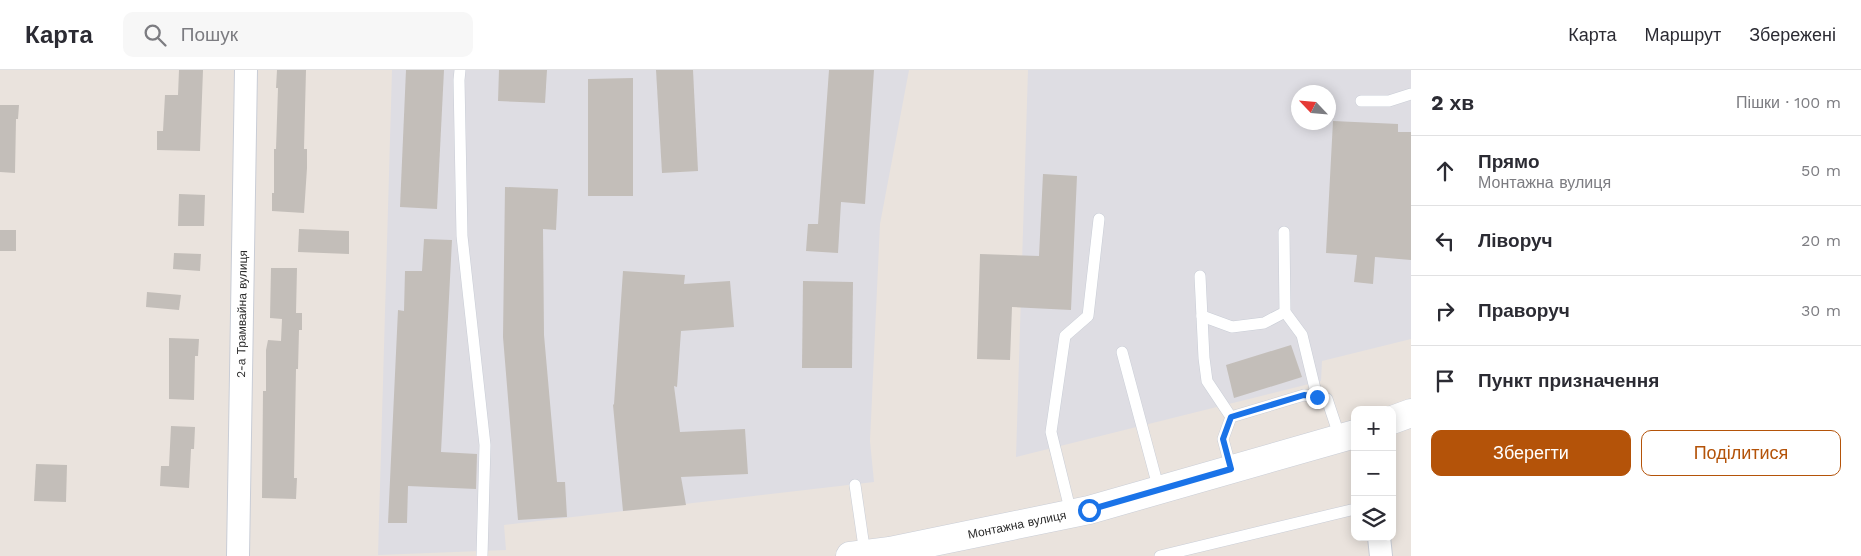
<!DOCTYPE html>
<html lang="uk">
<head>
<meta charset="utf-8">
<style>
  body { margin:0; font-family:"Work Sans",sans-serif; background:#f7f7f7; color:#2b2b33 }
  .controls { position:absolute; right:15px; bottom:15px; display:grid; overflow:hidden; border-radius:10px; box-shadow:0 2px 12px #0003 }
  .controls button { width:45px; height:45px; display:grid; place-items:center; padding:0; border:0; border-bottom:1px solid #e1e1e2; background:#fff; color:#2b2b33; font:25px sans-serif }
  .compass { position:absolute; left:1291px; top:15px; width:45px; height:45px; border-radius:50%; background:#fff; box-shadow:0 2px 12px #0003; rotate:296deg }
  .stop { position:absolute; width:15px; height:15px; margin:-11px; border:4px solid #1a73e8; border-radius:50%; background:#fff }
  .stop.end { background:#1a73e8; border-color:#fff; box-shadow:0 1px 5px #0008 }
  .list { margin:0; padding:0; list-style:none }
  h2 { display:flex; justify-content:space-between; align-items:center; height:65px; margin:0; padding:0 20px; font-size:21px }
  h2 small { font-size:16px; font-weight:400; color:#7c7c81 }
  .list li { display:grid; grid-template-columns:32px 1fr auto; gap:15px; align-items:center; box-sizing:border-box; height:70px; padding:0 20px; border-top:1px solid #e1e1e2 }
  .list b { display:block; font-size:19px; white-space:nowrap }
  .list p { margin:0; font-size:16px; white-space:nowrap; color:#7c7c81 }
  .list em { font-size:16px; font-style:normal; color:#7c7c81 }
  .actions { display:flex; gap:10px; padding:15px 20px }
  .actions a { flex:1; padding:11px 0; border:1px solid #b45309; border-radius:10px; text-align:center; font-size:18px; color:#b45309 }
  .actions .main { background:#b45309; color:#fff }
  .icon { flex:none; width:28px; height:28px; fill:none; stroke:currentColor; stroke-width:2; stroke-linecap:round; stroke-linejoin:round }
  .map { position:relative; flex:none; width:1411px; height:486px; overflow:hidden }
  header { display:flex; align-items:center; gap:30px; box-sizing:border-box; height:70px; padding:0 25px; background:#fff; border-bottom:1px solid #e1e1e2 }
  header strong { font-size:24px }
  nav { display:flex; gap:28px; margin-inline-start:auto; font-size:18px }
  .search { width:350px; height:45px; background:#f7f7f7; display:flex; align-items:center; gap:12px; box-sizing:border-box; padding:0 18px; border-radius:10px; color:#7c7c81; font-size:19px }
  main { display:flex }
  aside { flex:1; background:#fff }
  .map>svg:first-child { display:block }
  .industrial { fill:#dedde3; fill-rule:evenodd }
  .building { fill:#c3beb9 }
  .lines { fill:none; stroke-linecap:round; stroke-linejoin:round }
  .service-casing { stroke:#c9cdd6; stroke-width:12 }
  .minor-casing { stroke:#c9cdd6; stroke-width:24 }
  .tertiary-casing { stroke:#c9cdd6; stroke-width:29 }
  .service { stroke:#fff; stroke-width:11 }
  .minor { stroke:#fff; stroke-width:22 }
  .tertiary { stroke:#fff; stroke-width:28 }
  .route { stroke:#1a73e8; stroke-width:6 }
  .labels { text-anchor:middle; stroke-width:4; stroke-linejoin:round; paint-order:stroke }
  .street-label { font-size:12px; fill:#2a2a2a; stroke:#fff }
</style>
</head>
<body>
<header>
<strong>Карта</strong>
<div class="search"><svg class="icon" aria-label="search" viewBox="0 0 24 24"><circle cx="10" cy="10" r="6"/><path d="M15 15l6 6"/></svg>Пошук</div>
<nav><a>Карта</a><a>Маршрут</a><a>Збережені</a></nav>
</header>
<main>
<div class="map">
<svg width="1411" height="486" viewBox="0 0 1411 486">
  <rect width="100%" height="100%" fill="#eae3dd"/>
  <!-- industrial -->
  <g class="industrial">
    <polygon points="392,0 909,0 880,154 870,371 874,412 504,455 506,480 378,485"/>
    <path d="M1028,0H1411V269L1322,291L1321,311L1016,387ZM1298,22H1328V52H1298Z"/>
  </g>
  <!-- building -->
  <g class="building">
    <polygon points="179,0 203,0 200,81 157,80 157,61 163,61 165,25 178,25"/>
    <polygon points="277,0 306,0 304,79 307,79 307,98 304,143 272,141 272,123 274,123 274,79 276,79 278,18 276,18"/>
    <polygon points="406,0 444,0 437,139 400,137"/>
    <polygon points="499,0 547,0 545,33 498,31"/>
    <polygon points="656,0 693,0 698,101 662,103"/>
    <polygon points="829,0 874,0 865,134 841,132 838,183 806,181 808,154 818,154"/>
    <polygon points="633,8 633,126 588,126 588,9"/>
    <polygon points="0,35 19,35 18,49 16,49 15,103 0,102"/>
    <polygon points="1333,51 1398,54 1398,62 1411,62 1411,190 1375,187 1373,214 1354,212 1357,185 1326,183"/>
    <polygon points="1043,104 1077,106 1071,240 1012,237 1010,290 977,289 980,184 1039,186"/>
    <polygon points="505,117 558,119 556,160 543,159 544,265 557,412 565,412 567,447 518,450 503,267"/>
    <polygon points="179,124 205,125 204,156 178,156"/>
    <polygon points="299,159 349,161 349,184 298,182"/>
    <rect x="0" y="160" width="16" height="21"/>
    <polygon points="424,169 452,170 441,382 477,384 476,419 408,416 407,453 388,453 398,240 404,241 405,201 422,201"/>
    <polygon points="174,183 201,184 200,201 173,199"/>
    <polygon points="271,198 297,198 296,243 302,243 302,260 299,260 298,299 296,299 294,408 297,408 296,429 262,428 263,321 266,321 266,280 268,270 281,271 282,249 270,248"/>
    <polygon points="623,201 685,205 684,214 730,211 734,257 681,261 677,317 674,316 680,362 745,359 748,404 681,407 686,435 623,441 613,335 614,334"/>
    <polygon points="803,211 853,212 852,298 802,298"/>
    <polygon points="147,222 181,225 179,240 146,237"/>
    <polygon points="169,268 199,269 198,286 195,286 194,330 169,329"/>
    <polygon points="1291,275 1302,307 1234,328 1226,295"/>
    <polygon points="171,356 195,357 194,379 191,379 189,418 160,416 161,396 169,396"/>
    <polygon points="36,394 67,395 66,432 34,431"/>
  </g>
  <g class="lines">
    <!-- service casing -->
    <g class="service-casing">
      <g id="service">
        <polyline points="460,0 459,10 462,166 485,375 482,486"/>
        <polyline points="1361,31 1389,31 1411,24"/>
        <polyline points="1284,162 1285,242 1302,265 1317,327"/>
        <polyline points="1200,206 1204,288 1207,311 1231,347"/>
        <polyline points="1202,246 1232,257 1264,253 1285,242"/>
        <polyline points="1122,282 1159,420"/>
        <polyline points="1231,399 1223,369 1231,347 1304,325 1327,329 1340,368"/>
        <polyline points="855,415 865,484"/>
        <polyline points="1071,443 1051,362 1065,266 1088,246 1099,149"/>
        <polyline points="1160,486 1355,439"/>
      </g>
    </g>
    <!-- minor casing -->
    <g class="minor-casing">
      <g id="minor">
        <polyline points="1379,467 1381,486"/>
        <path id="s1" d="M238,486L246,0"/>
      </g>
    </g>
    <!-- tertiary casing -->
    <g class="tertiary-casing">
      <g id="tertiary">
        <polyline points="1392,350 1411,343"/>
        <path id="s2" d="M850,486L890,481L1089,440L1355,364"/>
      </g>
    </g>
    <!-- service -->
    <use href="#service" class="service"/>
    <!-- minor -->
    <use href="#minor" class="minor"/>
    <!-- tertiary -->
    <use href="#tertiary" class="tertiary"/>
  </g>
  <g class="lines">
    <!-- route -->
    <polyline class="route" points="1089,440 1231,399 1223,369 1231,347 1304,325 1317,327"/>
  </g>
  <g class="labels">
    <!-- street labels -->
    <g class="street-label">
      <text dy="4" stroke="none"><textPath href="#s1" startOffset="242">2-а Трамвайна вулиця</textPath></text>
      <text dy="4" stroke="none"><textPath href="#s2" startOffset="170">Монтажна вулиця</textPath></text>
    </g>
  </g>
</svg>
<div class="controls">
<button>+</button>
<button>−</button>
<button><svg class="icon" aria-label="layers" viewBox="0 0 24 24"><path d="M12 4l9 5-9 5-9-5zM3 14l9 5 9-5"/></svg></button>
</div>
<svg class="compass" viewBox="-18 -18 36 36"><path d="M0-13l5 13h-10z" fill="#e53935"/><path d="M0 13l5-13h-10z" fill="#7c7c81"/></svg>
<div class="stop" style="left:1089px;top:440px"></div>
<div class="stop end" style="left:1317px;top:327px"></div>
</div>
<aside>
<h2>2 хв<small>Пішки · 100 m</small></h2>
<ul class="list">
<li><svg class="icon" aria-label="ahead" viewBox="0 0 24 24"><path d="M12 20V5M6 11l6-6 6 6"/></svg><div><b>Прямо</b><p>Монтажна вулиця</p></div><em>50 m</em></li>
<li><svg class="icon" aria-label="left" viewBox="0 0 24 24"><path d="M17 20v-9H6M10 6l-5 5 5 5"/></svg><div><b>Ліворуч</b></div><em>20 m</em></li>
<li><svg class="icon" aria-label="right" viewBox="0 0 24 24"><path d="M7 20v-9h11M14 6l5 5-5 5"/></svg><div><b>Праворуч</b></div><em>30 m</em></li>
<li><svg class="icon" aria-label="arrive" viewBox="0 0 24 24"><path d="M6 21V4h12l-3 4 3 4H6"/></svg><div><b>Пункт призначення</b></div></li>
</ul>
<div class="actions"><a class="main">Зберегти</a><a>Поділитися</a></div>
</aside>
</main>
</body>
</html>
